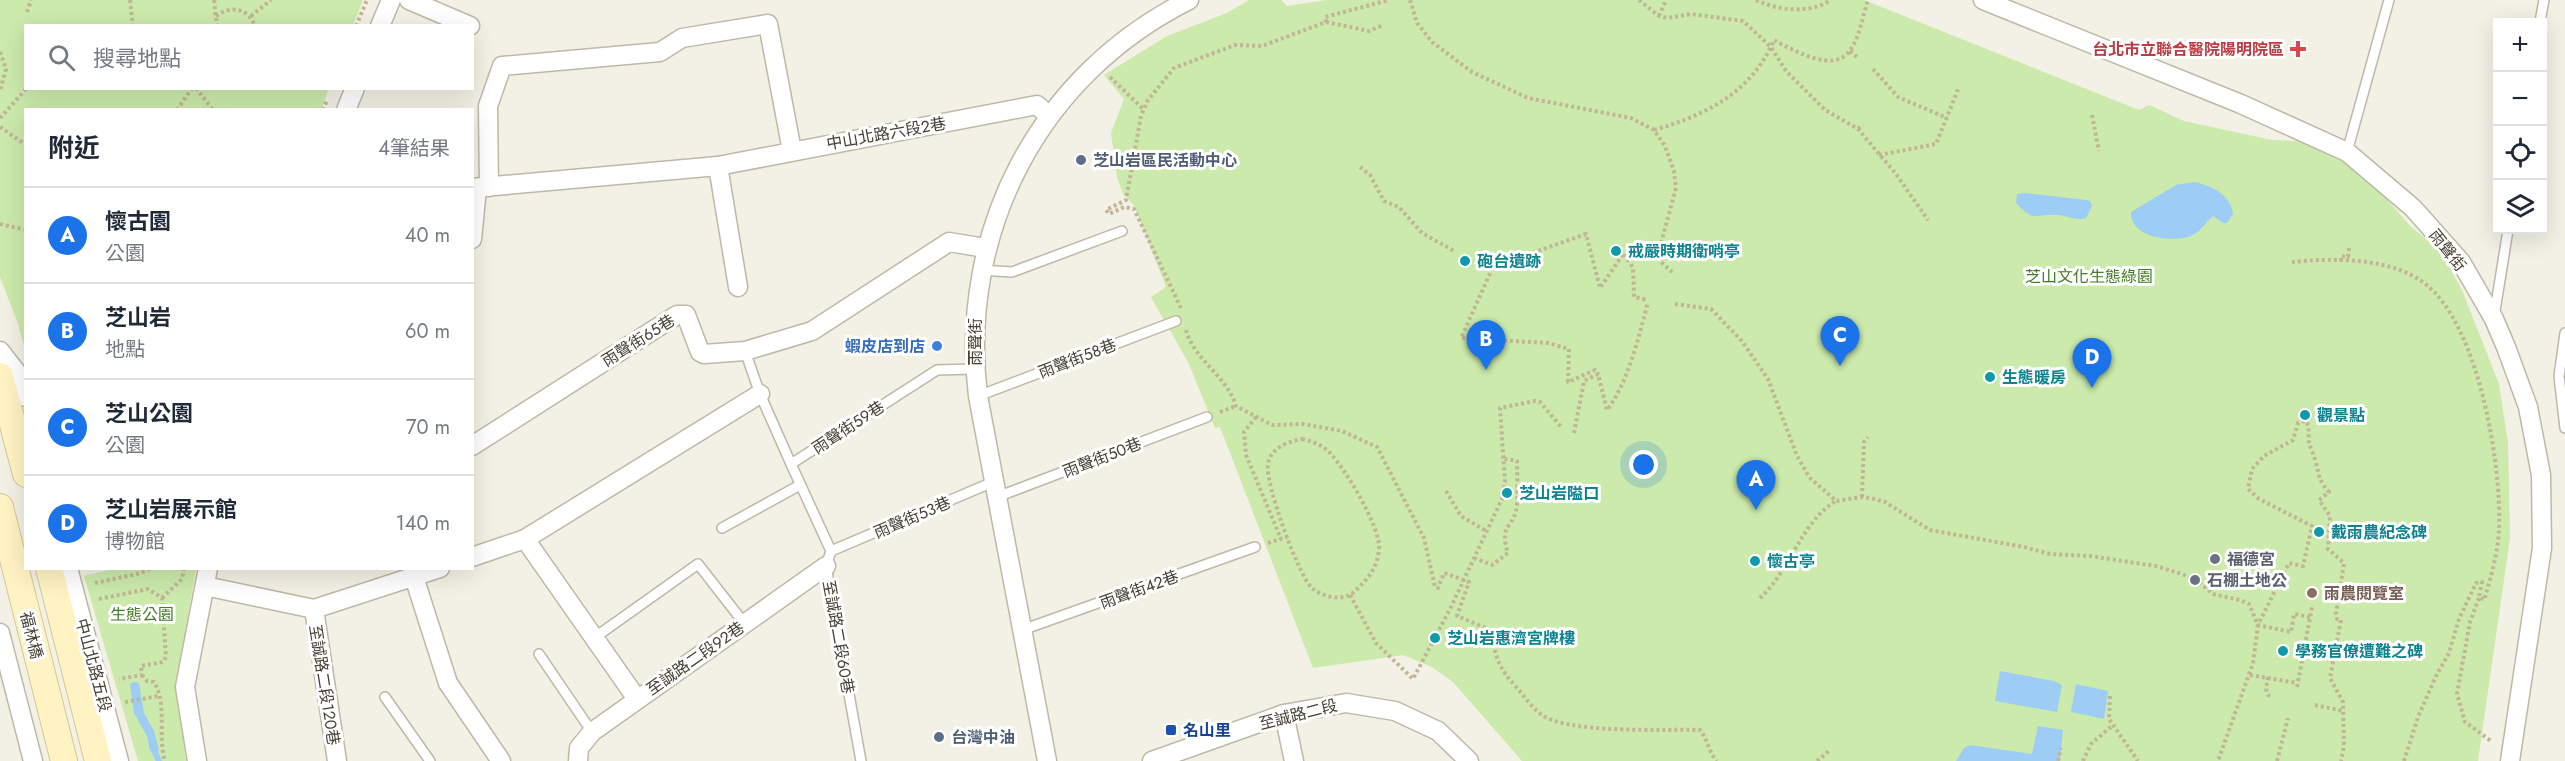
<!DOCTYPE html>
<html lang="zh-TW">
<head>
<meta charset="utf-8">
<style>
  body { margin:0; font-family:Jost,"Noto Sans TC",sans-serif; background:#f6f6f7; color:#1f2937 }
  .controls { position:absolute; right:18px; top:18px; display:grid; overflow:hidden; border-radius:0px; box-shadow:0 6px 24px #0002 }
  .controls button { width:54px; height:54px; display:grid; place-items:center; padding:0; border:0; border-bottom:2px solid #e0e1e3; background:#fff; color:#1f2937; font:30px sans-serif }
  .you { position:absolute; left:1644px; top:465px; width:21px; height:21px; margin:-15px; border:4px solid #fff; border-radius:50%; background:#1a73e8; box-shadow:0 0 0 9px #1a73e833 }
  .badge { display:grid; place-items:center; width:39px; height:39px; border-radius:50%; background:#1a73e8; color:#fff; font-size:20px; font-weight:700 }
  .pin { position:absolute; translate:-50% -50px; filter:drop-shadow(0 2px 3px #0008) }
  .pin::after { content:''; position:absolute; top:32px; width:21px; height:18px; background:inherit; clip-path:polygon(0 0,100% 0,50% 100%) }
  .list { margin:0; padding:0; list-style:none }
  h2 { display:flex; justify-content:space-between; align-items:center; height:78px; margin:0; padding:0 24px; font-size:26px }
  h2 small { font-size:20px; font-weight:400; color:#747a83 }
  .list li { display:grid; grid-template-columns:39px 1fr auto; gap:18px; align-items:center; box-sizing:border-box; height:96px; padding:0 24px; border-top:2px solid #e0e1e3 }
  .list b { display:block; font-size:22px; white-space:nowrap }
  .list p { margin:0; font-size:20px; white-space:nowrap; color:#747a83 }
  .list em { font-size:20px; font-style:normal; color:#747a83 }
  .icon { flex:none; width:33px; height:33px; fill:none; stroke:currentColor; stroke-width:2; stroke-linecap:round; stroke-linejoin:round }
  .map { position:relative; flex:none; width:2565px; height:761px; overflow:hidden }
  .search { position:absolute; background:#fff; box-shadow:0 6px 24px #0002; left:24px; top:24px; width:450px; height:66px; display:flex; align-items:center; gap:15px; box-sizing:border-box; padding:0 21px; border-radius:0px; color:#747a83; font-size:22px }
  .panel { position:absolute; background:#fff; box-shadow:0 6px 24px #0002; left:24px; top:108px; width:450px; height:462px; border-radius:0px }
  .map>svg:first-child { display:block }
  .green { fill:#cbeaab }
  .water { fill:#9dccf4 }
  .lines { fill:none; stroke-linecap:round; stroke-linejoin:round }
  .stream { stroke:#9dccf4; stroke-width:6 }
  .lane-casing { stroke:#bfb8a7; stroke-width:12 }
  .street-casing { stroke:#bfb8a7; stroke-width:21 }
  .secondary-casing { stroke:#d6c792; stroke-width:28 }
  .path { stroke:#c2b597; stroke-width:4; stroke-dasharray:3 3; stroke-linecap:butt }
  .lane { stroke:#fff; stroke-width:9 }
  .street { stroke:#fff; stroke-width:18 }
  .secondary { stroke:#fff3c3; stroke-width:26 }
  .path-bridge { stroke:#c2b597; stroke-width:4; stroke-dasharray:3 3; stroke-linecap:butt }
  .health-dot { fill:#e0444e; stroke:#fff; stroke-width:2 }
  .service-dot { fill:#5c6f8a; stroke:#fff; stroke-width:2 }
  .culture-dot { fill:#0f9aa8; stroke:#fff; stroke-width:2 }
  .shop-dot { fill:#3f7fe0; stroke:#fff; stroke-width:2 }
  .worship-dot { fill:#6b7280; stroke:#fff; stroke-width:2 }
  .education-dot { fill:#8d6e63; stroke:#fff; stroke-width:2 }
  .transit-dot { fill:#1a4fb4; stroke:#fff; stroke-width:2 }
  .labels { text-anchor:middle; stroke-width:6; stroke-linejoin:round; paint-order:stroke }
  .health-label { font-size:16px; font-weight:bold; fill:#be3a42; stroke:#fff; text-anchor:end }
  .street-label { font-size:16px; fill:#464034; stroke:#fff }
  .service-label { font-size:16px; font-weight:bold; fill:#4e5e75; stroke:#fff; text-anchor:start }
  .culture-label { font-size:16px; font-weight:bold; fill:#0d838f; stroke:#fff; text-anchor:start }
  .park-label { font-size:16px; fill:#417b24; stroke:#fff }
  .shop-label { font-size:16px; font-weight:bold; fill:#366cbe; stroke:#fff; text-anchor:end }
  .worship-label { font-size:16px; font-weight:bold; fill:#5b616d; stroke:#fff; text-anchor:start }
  .education-label { font-size:16px; font-weight:bold; fill:#785e54; stroke:#fff; text-anchor:start }
  .transit-label { font-size:16px; font-weight:bold; fill:#164399; stroke:#fff; text-anchor:start }
</style>
</head>
<body>
<div class="map">
<svg width="2565" height="761" viewBox="0 0 2565 761">
  <rect width="100%" height="100%" fill="#f3f0e5"/>
  <!-- green -->
  <g class="green">
    <polygon points="0,0 363,0 353,25 26,26 26,88 329,89 321,109 26,110 25,350 18,324 0,277"/>
    <polygon points="1249,0 1281,0 1287,6 1327,0 1864,0 2139,110 2149,105 2184,121 2272,140 2316,142 2354,170 2384,196 2410,226 2440,250 2462,290 2499,384 2508,443 2510,538 2478,761 1522,761 1453,682 1432,667 1403,655 1313,668 1220,427 1215,428 1188,362 1151,297 1166,287 1134,205 1123,194 1117,177 1111,133 1124,99 1104,75 1167,36 1227,13"/>
    <polygon points="112,569 196,569 176,688 186,761 138,761 84,576"/>
  </g>
  <!-- water -->
  <g class="water">
    <path d="M2194,182C2211,185 2231,195 2233,214L2227,223H2223L2213,216C2205,223 2199,234 2188,237C2168,242 2130,237 2131,212L2176,185Z"/>
    <path d="M2025,193L2086,200L2090,201L2092,206L2086,218C2075,221 2069,216 2058,215C2035,213 2036,224 2016,203L2017,194Z"/>
    <polygon points="2000,671 2054,681 2062,685 2057,712 1995,701"/>
    <polygon points="134,682 139,683 144,713 154,731 159,750 156,752 150,751 147,736 134,713 130,684"/>
    <polygon points="2076,684 2108,691 2104,719 2071,712"/>
    <polygon points="2038,726 2063,730 2060,761 1956,761 1964,748 1970,745 2032,754"/>
  </g>
  <g class="lines">
    <!-- stream -->
    <polyline class="stream" points="153,748 159,761"/>
    <!-- lane casing -->
    <g class="lane-casing">
      <g id="lane">
        <polyline points="2540,22 2544,0"/>
        <polyline points="2347,152 2389,0"/>
        <polyline points="980,270 1012,272 1122,231"/>
        <polyline points="2494,317 2508,230"/>
        <polyline points="2565,333 2559,376 2565,428"/>
        <polyline points="745,351 760,394 791,464 937,370 974,369"/>
        <polyline points="978,396 1176,321"/>
        <polyline points="791,464 831,551 826,566 861,761"/>
        <polyline points="997,497 1207,417"/>
        <polyline points="722,528 800,485"/>
        <polyline points="831,551 993,482"/>
        <polyline points="1022,630 1255,547"/>
        <polyline points="594,638 698,564 744,623"/>
        <polyline points="539,654 592,732"/>
        <polyline points="385,697 430,761"/>
      </g>
    </g>
    <!-- street casing -->
    <g class="street-casing">
      <g id="street">
        <polyline points="409,0 470,26"/>
        <polyline points="1983,0 2241,104 2347,152 2413,208 2461,262 2494,319 2506,347 2528,407 2541,475 2542,548 2510,761"/>
        <polyline points="380,26 391,0"/>
        <polyline points="346,110 355,88"/>
        <polyline points="718,166 738,287"/>
        <polyline points="489,187 488,106 502,66 660,52 682,38 768,24 792,151"/>
        <polyline points="472,188 718,166 1037,105 1049,116"/>
        <polyline points="472,239 477,188"/>
        <polyline points="0,351 21,378 26,397"/>
        <polyline points="472,446 677,315 686,315 700,352 704,354 745,351 812,331 949,242 985,248"/>
        <polyline points="525,539 637,699"/>
        <polyline points="472,557 525,539 760,394"/>
        <polyline points="68,568 119,761"/>
        <polyline points="414,577 448,683 501,761"/>
        <polyline points="205,586 314,609 440,568"/>
        <polyline points="314,609 337,761"/>
        <polyline points="0,633 33,761"/>
        <polyline points="1284,714 1294,761"/>
        <polyline points="197,761 185,687 208,568"/>
        <polyline points="578,761 579,748 592,732 826,566"/>
        <path d="M1047,761L978,396C958,231 1039,75 1189,0"/>
        <polyline points="1152,761 1284,714 1346,703 1395,711 1438,731 1469,761"/>
      </g>
    </g>
    <!-- secondary casing -->
    <g class="secondary-casing">
      <g id="secondary">
        <polyline points="0,376 26,474"/>
        <polyline points="0,507 64,761"/>
        <polyline points="49,568 98,761"/>
      </g>
    </g>
    <!-- path -->
    <g class="path">
      <polyline points="130,0 133,26"/>
      <polyline points="214,0 217,26"/>
      <polyline points="1410,0 1417,23 1432,42 1472,72 1528,98 1631,118 1654,130 1665,146 1674,171 1676,188 1658,254 1658,259 1672,272"/>
      <path d="M1756,0C1779,11 1809,14 1831,0"/>
      <polyline points="27,12 31,0"/>
      <path d="M216,16C231,5 248,8 255,26"/>
      <polyline points="251,16 271,0"/>
      <polyline points="1659,16 1666,0"/>
      <polyline points="1326,22 1369,31 1383,25"/>
      <polyline points="356,26 367,0"/>
      <polyline points="1850,51 1858,58"/>
      <polyline points="0,52 6,69 0,91"/>
      <polyline points="1873,69 1898,97 1947,118"/>
      <polyline points="1110,77 1144,110"/>
      <polyline points="196,88 213,110"/>
      <polyline points="177,110 192,88"/>
      <polyline points="323,110 327,100"/>
      <polyline points="2092,115 2099,151"/>
      <polyline points="0,118 27,88"/>
      <polyline points="0,127 26,145"/>
      <polyline points="1858,129 1863,125"/>
      <path d="M1654,130C1706,115 1751,93 1774,40C1793,50 1835,75 1851,49C1860,35 1863,15 1868,0"/>
      <polyline points="1879,155 1936,144 1959,87"/>
      <polyline points="1360,167 1370,175 1384,201 1399,207 1422,233 1456,252"/>
      <polyline points="0,224 26,230"/>
      <polyline points="1477,261 1493,267 1461,338 1548,343 1569,349 1568,382 1595,370 1598,374"/>
      <polyline points="2341,261 2341,256 2348,257 2349,248"/>
      <path d="M2292,262C2332,258 2390,257 2424,283C2478,322 2502,465 2499,529C2498,552 2491,578 2484,600L2479,597L2482,582L2476,583L2459,619L2449,653L2436,676L2418,717L2404,761"/>
      <polyline points="1493,267 1586,234 1600,288 1624,253 1633,268 1634,297 1648,300"/>
      <polyline points="1675,304 1711,309 1741,340 1768,379 1797,456 1809,477 1836,501 1862,497 1875,499 1885,502 1930,530 2024,547 2050,554 2090,556 2156,566 2182,574 2199,582 2213,594 2240,600 2249,604 2258,625 2253,663 2218,761"/>
      <polyline points="1181,308 1134,209 1124,207 1109,214 1106,210 1126,200 1141,116 1148,100 1174,68 1235,45 1262,46 1326,22 1325,17 1389,0"/>
      <path d="M1186,330C1194,360 1227,376 1236,406L1272,425L1303,424L1342,431L1377,447L1424,538L1435,587L1438,588L1444,573L1469,582L1457,616L1493,631C1494,657 1499,668 1517,688C1525,697 1532,708 1542,715C1569,734 1664,729 1700,730C1708,739 1708,752 1717,761"/>
      <polyline points="1220,412 1236,406"/>
      <polyline points="1256,417 1244,432 1246,455 1281,539"/>
      <path d="M1574,433L1584,381L1598,374L1607,410C1628,383 1639,336 1648,302"/>
      <path d="M1302,439C1312,441 1319,444 1327,450C1343,464 1382,529 1379,550C1377,569 1367,580 1354,592C1343,602 1322,597 1312,588C1299,577 1264,481 1268,464C1271,447 1288,442 1302,439Z"/>
      <polyline points="1446,491 1461,516 1486,531"/>
      <polyline points="1862,497 1864,442 1868,437"/>
      <polyline points="1268,543 1287,537"/>
      <path d="M1474,558L1492,565L1508,553C1498,523 1515,529 1517,504C1518,490 1517,475 1517,461L1501,458"/>
      <polyline points="176,568 185,569"/>
      <polyline points="95,583 141,573 151,568"/>
      <polyline points="1350,595 1376,643 1413,679 1450,609 1502,499 1505,482 1500,408 1535,401 1540,402 1562,428"/>
      <polyline points="162,598 182,579 184,569"/>
      <path d="M1760,598C1791,570 1800,523 1836,501"/>
      <polyline points="2479,598 2470,622 2457,694 2465,722 2491,741"/>
      <polyline points="99,599 148,589 162,598 166,657 163,662 141,666 142,675 119,679"/>
      <path d="M2310,617L2294,614L2291,632L2258,625L2289,563L2303,566L2312,526L2259,499L2248,489L2252,469L2264,456L2293,440L2298,423L2305,421L2309,426C2307,448 2311,444 2316,463C2320,478 2318,479 2329,492L2319,500L2330,516L2328,549L2344,563L2336,614L2337,619L2341,620L2330,678L2343,702L2344,746L2341,761"/>
      <polyline points="2287,651 2333,660"/>
      <path d="M142,675L147,681L154,682C168,705 157,736 165,761"/>
      <polyline points="2250,675 2297,683"/>
      <polyline points="2268,677 2266,689 2268,695 2273,697"/>
      <polyline points="2297,687 2312,607"/>
      <polyline points="2110,696 2109,719 2138,761"/>
      <polyline points="125,702 159,696"/>
      <polyline points="2315,705 2343,711"/>
      <polyline points="1817,761 1830,750"/>
      <polyline points="2058,761 2061,748"/>
      <polyline points="2083,761 2091,744 2113,725"/>
      <polyline points="2277,761 2288,718"/>
    </g>
    <!-- lane -->
    <use href="#lane" class="lane"/>
    <!-- street -->
    <use href="#street" class="street"/>
    <!-- secondary -->
    <use href="#secondary" class="secondary"/>
    <!-- path-bridge -->
    <polyline class="path-bridge" points="1639,0 1659,16 1667,18 1691,14 1743,21 1771,47 1786,71 1825,110 1858,129 1896,174 1928,220"/>
  </g>
  <!-- markers -->
  <path class="health-dot" d="M2295 40h6v6h6v6h-6v6h-6v-6h-6v-6h6z"/>
  <g class="service-dot">
    <circle cx="1081" cy="160" r="6"/>
    <circle cx="939" cy="737" r="6"/>
  </g>
  <g class="culture-dot">
    <circle cx="1616" cy="251" r="6"/>
    <circle cx="1465" cy="261" r="6"/>
    <circle cx="1990" cy="377" r="6"/>
    <circle cx="2305" cy="415" r="6"/>
    <circle cx="1507" cy="493" r="6"/>
    <circle cx="2319" cy="532" r="6"/>
    <circle cx="1755" cy="561" r="6"/>
    <circle cx="1435" cy="638" r="6"/>
    <circle cx="2283" cy="651" r="6"/>
  </g>
  <circle class="shop-dot" cx="937" cy="346" r="6"/>
  <g class="worship-dot">
    <circle cx="2215" cy="559" r="6"/>
    <circle cx="2195" cy="580" r="6"/>
  </g>
  <circle class="education-dot" cx="2312" cy="593" r="6"/>
  <rect class="transit-dot" x="1165" y="724" width="12" height="12" rx="3"/>
  <g class="labels">
    <!-- health labels -->
    <g class="health-label">
      <text x="2284" y="55">台北市立聯合醫院陽明院區</text>
    </g>
    <!-- street labels -->
    <g class="street-label">
      <text transform="translate(886 133) rotate(-10)" y="6">中山北路六段2巷</text>
      <text transform="translate(2448 250) rotate(51)" y="6">雨聲街</text>
      <text transform="translate(638 340) rotate(-32)" y="6">雨聲街65巷</text>
      <text transform="translate(975 342) rotate(-90)" y="6">雨聲街</text>
      <text transform="translate(1077 358) rotate(-21)" y="6">雨聲街58巷</text>
      <text transform="translate(848 427) rotate(-33)" y="6">雨聲街59巷</text>
      <text transform="translate(1102 457) rotate(-21)" y="6">雨聲街50巷</text>
      <text transform="translate(912 517) rotate(-23)" y="6">雨聲街53巷</text>
      <text transform="translate(1139 589) rotate(-20)" y="6">雨聲街42巷</text>
      <text transform="translate(32 635) rotate(76)" y="6">福林橋</text>
      <text transform="translate(839 637) rotate(80)" y="6">至誠路二段60巷</text>
      <text transform="translate(695 658) rotate(-35)" y="6">至誠路二段92巷</text>
      <text transform="translate(94 665) rotate(75)" y="6">中山北路五段</text>
      <text transform="translate(325 685) rotate(81)" y="6">至誠路二段120巷</text>
      <text transform="translate(1298 714) rotate(-14)" y="6">至誠路二段</text>
    </g>
    <!-- service labels -->
    <g class="service-label">
      <text x="1093" y="166">芝山岩區民活動中心</text>
      <text x="951" y="743">台灣中油</text>
    </g>
    <!-- culture labels -->
    <g class="culture-label">
      <text x="1628" y="257">戒嚴時期衛哨亭</text>
      <text x="1477" y="267">砲台遺跡</text>
      <text x="2002" y="383">生態暖房</text>
      <text x="2317" y="421">觀景點</text>
      <text x="1519" y="499">芝山岩隘口</text>
      <text x="2331" y="538">戴雨農紀念碑</text>
      <text x="1767" y="567">懷古亭</text>
      <text x="1447" y="644">芝山岩惠濟宮牌樓</text>
      <text x="2295" y="657">學務官僚遭難之碑</text>
    </g>
    <!-- park labels -->
    <g class="park-label">
      <text x="2089" y="282">芝山文化生態綠園</text>
      <text x="142" y="620">生態公園</text>
    </g>
    <!-- shop labels -->
    <g class="shop-label">
      <text x="925" y="352">蝦皮店到店</text>
    </g>
    <!-- worship labels -->
    <g class="worship-label">
      <text x="2227" y="565">福德宮</text>
      <text x="2207" y="586">石棚土地公</text>
    </g>
    <!-- education labels -->
    <g class="education-label">
      <text x="2324" y="599">雨農閱覽室</text>
    </g>
    <!-- transit labels -->
    <g class="transit-label">
      <text x="1183" y="736">名山里</text>
    </g>
  </g>
</svg>
<div class="controls">
<button>+</button>
<button>−</button>
<button><svg class="icon" aria-label="locate" viewBox="0 0 24 24"><circle cx="12" cy="12" r="6"/><path d="M12 2v4M12 18v4M2 12h4M18 12h4"/></svg></button>
<button><svg class="icon" aria-label="layers" viewBox="0 0 24 24"><path d="M12 4l9 5-9 5-9-5zM3 14l9 5 9-5"/></svg></button>
</div>
<div class="you"></div>
<div class="pin badge" style="left:1756px;top:510px">A</div>
<div class="pin badge" style="left:1486px;top:370px">B</div>
<div class="pin badge" style="left:1840px;top:366px">C</div>
<div class="pin badge" style="left:2092px;top:388px">D</div>
<div class="search"><svg class="icon" aria-label="search" viewBox="0 0 24 24"><circle cx="10" cy="10" r="6"/><path d="M15 15l6 6"/></svg>搜尋地點</div>
<section class="panel">
<h2>附近<small>4筆結果</small></h2>
<ul class="list">
<li><span class="badge">A</span><div><b>懷古園</b><p>公園</p></div><em>40 m</em></li>
<li><span class="badge">B</span><div><b>芝山岩</b><p>地點</p></div><em>60 m</em></li>
<li><span class="badge">C</span><div><b>芝山公園</b><p>公園</p></div><em>70 m</em></li>
<li><span class="badge">D</span><div><b>芝山岩展示館</b><p>博物館</p></div><em>140 m</em></li>
</ul>
</section>
</div>
</body>
</html>
